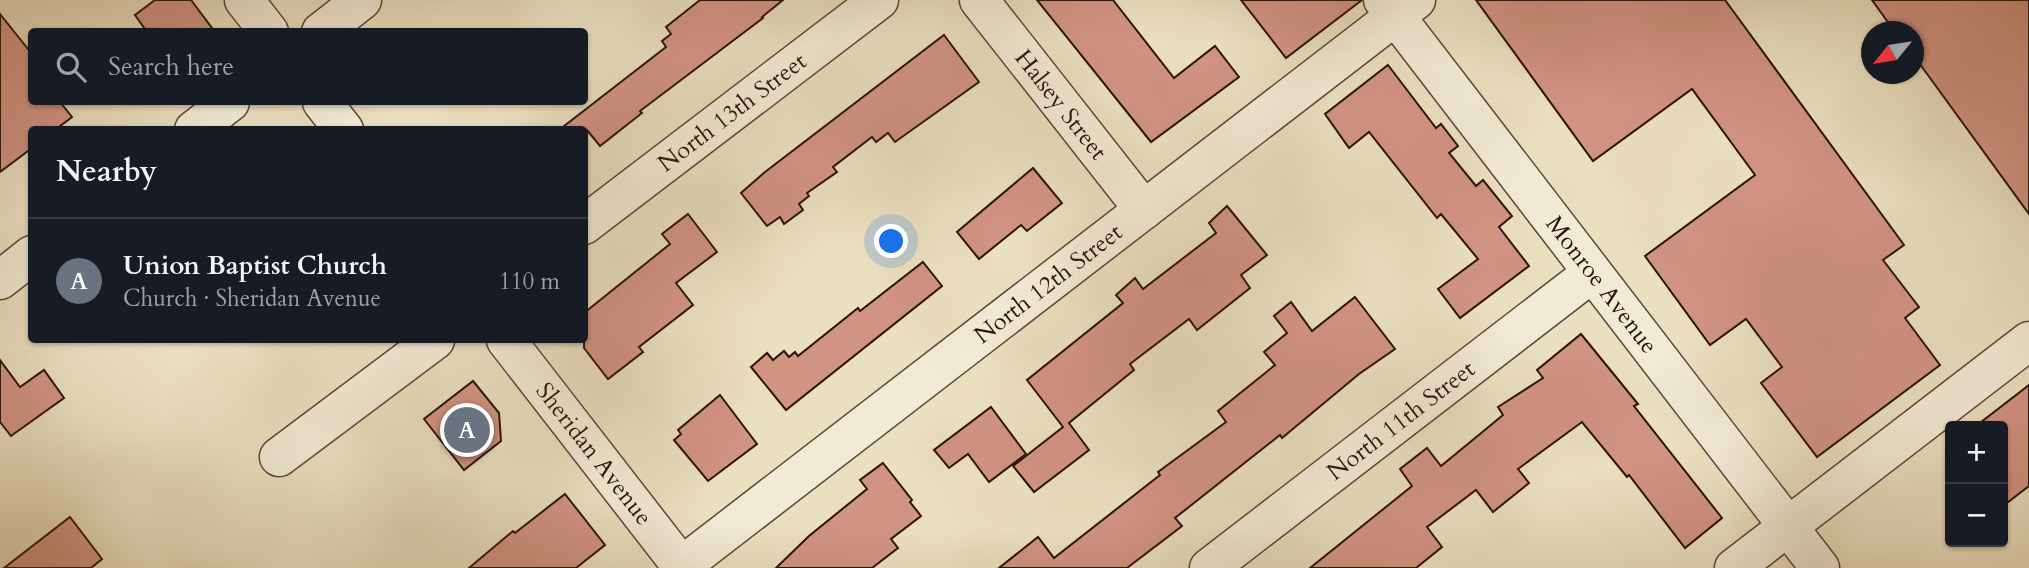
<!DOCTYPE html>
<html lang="en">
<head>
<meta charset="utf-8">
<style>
  body { margin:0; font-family:Cardo,serif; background:#242831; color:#f1f3f6 }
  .controls { position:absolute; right:21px; bottom:21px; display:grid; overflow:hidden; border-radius:7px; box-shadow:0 2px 5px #0004 }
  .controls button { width:63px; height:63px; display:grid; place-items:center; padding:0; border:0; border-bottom:2px solid #363941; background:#171b24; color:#f1f3f6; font:35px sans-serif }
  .compass { position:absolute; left:1861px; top:21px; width:63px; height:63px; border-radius:50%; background:#171b24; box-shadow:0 2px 5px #0004; rotate:240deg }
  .you { position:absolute; left:892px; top:242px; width:24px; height:24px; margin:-18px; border:5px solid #fff; border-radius:50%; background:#1a73e8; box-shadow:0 0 0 10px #1a73e833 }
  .badge { display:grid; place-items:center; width:46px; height:46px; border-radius:50%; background:#0f766e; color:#fff; font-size:23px; font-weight:700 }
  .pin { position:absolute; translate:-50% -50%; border:4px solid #fff; box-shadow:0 2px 7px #0006 }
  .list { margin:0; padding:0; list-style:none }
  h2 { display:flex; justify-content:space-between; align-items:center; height:91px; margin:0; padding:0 28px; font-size:30px }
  h2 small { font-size:23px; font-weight:400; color:#9ea1a6 }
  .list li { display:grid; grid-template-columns:46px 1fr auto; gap:21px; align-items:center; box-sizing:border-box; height:126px; padding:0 28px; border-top:2px solid #363941 }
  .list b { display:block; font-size:26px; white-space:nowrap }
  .list p { margin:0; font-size:23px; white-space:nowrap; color:#9ea1a6 }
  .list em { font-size:23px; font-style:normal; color:#9ea1a6 }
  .icon { flex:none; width:38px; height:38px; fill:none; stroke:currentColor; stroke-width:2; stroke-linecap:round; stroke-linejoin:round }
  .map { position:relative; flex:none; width:2029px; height:568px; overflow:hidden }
  .search { position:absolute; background:#171b24; box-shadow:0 2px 5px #0004; left:28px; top:28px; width:560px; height:77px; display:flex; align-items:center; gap:18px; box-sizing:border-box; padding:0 24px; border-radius:7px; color:#9ea1a6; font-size:26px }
  .panel { position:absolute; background:#171b24; box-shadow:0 2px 5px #0004; left:28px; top:126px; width:560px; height:217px; border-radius:7px }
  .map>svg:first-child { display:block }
  .building { fill:#d19382; stroke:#2b130a; stroke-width:2 }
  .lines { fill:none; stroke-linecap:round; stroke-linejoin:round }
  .minor-casing { stroke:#5b4637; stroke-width:41 }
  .minor { stroke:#f1ead5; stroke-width:38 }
  .labels { text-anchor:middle; stroke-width:6; stroke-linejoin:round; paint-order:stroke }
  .street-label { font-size:24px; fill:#2b130a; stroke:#f1ead5 }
</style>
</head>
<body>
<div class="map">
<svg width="2029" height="568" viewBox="0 0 2029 568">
  <rect width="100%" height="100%" fill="#eadfbf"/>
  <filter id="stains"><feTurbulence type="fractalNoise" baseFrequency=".00286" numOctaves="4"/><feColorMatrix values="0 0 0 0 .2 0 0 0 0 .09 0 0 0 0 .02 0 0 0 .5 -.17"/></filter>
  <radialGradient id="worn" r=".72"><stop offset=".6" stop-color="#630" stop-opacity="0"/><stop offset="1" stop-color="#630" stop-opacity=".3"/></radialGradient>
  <!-- building -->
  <g class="building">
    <polygon points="155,0 191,0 215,32 147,32 135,15"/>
    <polygon points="700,0 783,0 762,17 763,18 640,111 642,113 600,146 587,130 559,130 666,47 662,41 671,34 666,27"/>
    <polygon points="1037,0 1113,0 1174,78 1215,46 1239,77 1151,142"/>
    <polygon points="1241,0 1362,0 1286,58"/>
    <polygon points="1476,0 1725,0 1904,245 1883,260 1919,307 1905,318 1940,365 1817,457 1761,383 1782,367 1746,319 1710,345 1645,256 1755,175 1692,89 1593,161"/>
    <polygon points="1872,0 2029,0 2029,214 1914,56 1914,32 1895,32"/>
    <polygon points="0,14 32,54 32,102 60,102 72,117 55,130 32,130 32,148 0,172"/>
    <polygon points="944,35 979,82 895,142 888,133 876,142 872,137 833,167 837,172 807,193 809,196 799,204 803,210 784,224 780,217 767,226 741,193 765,172"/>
    <polygon points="1388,65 1436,128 1441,124 1458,146 1449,153 1476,186 1483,180 1512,216 1499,227 1529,266 1460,318 1438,289 1478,259 1441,214 1437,218 1369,132 1349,148 1325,114"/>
    <polygon points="1033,168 1062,203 1027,231 1021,225 979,259 957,232"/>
    <polygon points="1227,206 1267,255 1241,275 1250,288 1197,330 1189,319 1130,364 1134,370 1069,423 1089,450 1034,492 1013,466 1063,427 1027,380 1123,303 1116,295 1135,278 1143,289 1216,233 1209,223"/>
    <polygon points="688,214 717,252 676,283 693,305 639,347 643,352 608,379 584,348 584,313 670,244 662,234"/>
    <polygon points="923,262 942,286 786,410 751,367 767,353 773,360 784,351 789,357 795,352 798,356 858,308 860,311"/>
    <polygon points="1355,297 1395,349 1359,374 1282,438 1280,435 1175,518 1182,526 1127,568 999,568 1038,537 1054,558 1160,475 1158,472 1226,422 1218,411 1275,365 1264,352 1287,333 1274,316 1291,302 1312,331"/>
    <polygon points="1581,334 1638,404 1634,406 1722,518 1685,548 1629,475 1627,477 1582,422 1518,469 1529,483 1493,512 1476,490 1427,527 1442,547 1416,568 1310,568 1412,486 1400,469 1427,448 1441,466 1503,415 1498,407 1543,378 1537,370"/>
    <polygon points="0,360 20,387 44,370 64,398 11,436 0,422"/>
    <polygon points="473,381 499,413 501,441 464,470 424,419"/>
    <polygon points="2029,385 2029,486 2003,506 2003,426 1976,426"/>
    <polygon points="720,395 757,444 708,481 674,440 681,434 678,430"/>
    <polygon points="991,407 1026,454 989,482 968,454 949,468 934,450"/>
    <polygon points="883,463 912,500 910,502 921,516 891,539 898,548 872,568 776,568 809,536 867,489 860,480"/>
    <polygon points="565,494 605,545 576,568 469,568 513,531 515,533"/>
    <polygon points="70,517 102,559 91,568 4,568"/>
  </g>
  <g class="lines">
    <!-- minor casing -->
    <g class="minor-casing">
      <g id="minor">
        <polyline points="244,0 269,32"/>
        <path id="s1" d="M979,0L1144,210"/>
        <path id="s2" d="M1383,0L1820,568"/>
        <polyline points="321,32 362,0"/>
        <polyline points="322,102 344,130"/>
        <polyline points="194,130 230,102"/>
        <path id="s3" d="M584,225L879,0"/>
        <polyline points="0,280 32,255"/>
        <path id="s4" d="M506,340L683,568"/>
        <polyline points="279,457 435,340"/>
        <path id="s5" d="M679,568L1416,0"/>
        <path id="s6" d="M1209,568L1592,273"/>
        <polyline points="1734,568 2029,341"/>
      </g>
    </g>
    <!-- minor -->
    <use href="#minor" class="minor"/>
  </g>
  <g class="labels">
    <!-- street labels -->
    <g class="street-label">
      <text dy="8" stroke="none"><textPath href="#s1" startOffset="133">Halsey Street</textPath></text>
      <text dy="8" stroke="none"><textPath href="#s3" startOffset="186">North 13th Street</textPath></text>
      <text dy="8" stroke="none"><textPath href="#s5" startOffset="466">North 12th Street</textPath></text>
      <text dy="8" stroke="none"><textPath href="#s2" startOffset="359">Monroe Avenue</textPath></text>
      <text dy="8" stroke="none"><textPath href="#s6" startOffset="242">North 11th Street</textPath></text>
      <text dy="8" stroke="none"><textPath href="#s4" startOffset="144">Sheridan Avenue</textPath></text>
    </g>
  </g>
  <rect width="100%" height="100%" filter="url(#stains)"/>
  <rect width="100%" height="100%" fill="url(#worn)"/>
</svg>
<div class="controls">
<button>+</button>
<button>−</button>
</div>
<svg class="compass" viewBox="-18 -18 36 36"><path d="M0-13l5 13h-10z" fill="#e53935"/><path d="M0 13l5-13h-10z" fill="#9ea1a6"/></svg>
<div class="you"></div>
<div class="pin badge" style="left:467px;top:430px;background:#6b7280">A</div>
<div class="search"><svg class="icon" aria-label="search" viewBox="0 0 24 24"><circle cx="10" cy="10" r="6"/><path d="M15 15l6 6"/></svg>Search here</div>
<section class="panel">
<h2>Nearby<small></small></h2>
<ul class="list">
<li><span class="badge" style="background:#6b7280">A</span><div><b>Union Baptist Church</b><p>Church · Sheridan Avenue</p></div><em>110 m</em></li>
</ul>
</section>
</div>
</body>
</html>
